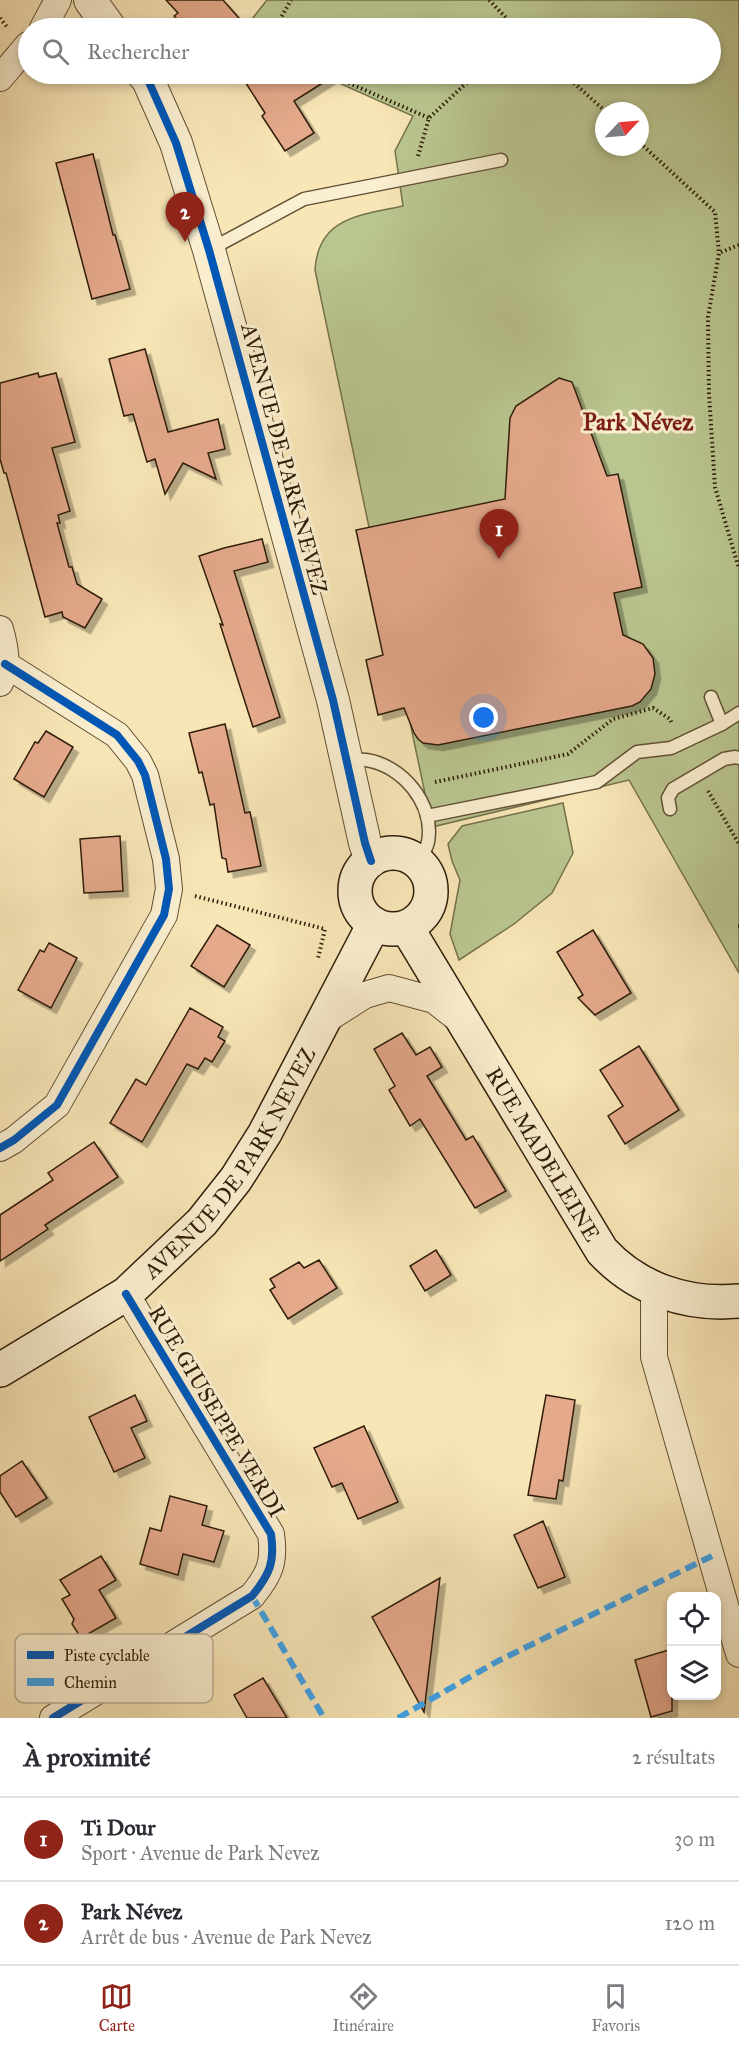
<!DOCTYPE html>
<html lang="fr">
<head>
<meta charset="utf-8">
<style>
  body { margin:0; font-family:"IM FELL Great Primer",serif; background:#f2f2f3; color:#2b2b33 }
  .controls { position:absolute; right:18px; bottom:18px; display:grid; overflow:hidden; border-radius:12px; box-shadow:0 3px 9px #0003 }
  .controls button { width:54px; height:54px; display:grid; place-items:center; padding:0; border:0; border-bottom:2px solid #e1e1e2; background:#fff; color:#2b2b33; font:30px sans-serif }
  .compass { position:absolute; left:595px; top:102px; width:54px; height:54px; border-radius:50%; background:#fff; box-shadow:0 3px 9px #0003; rotate:64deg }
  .you { position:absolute; left:484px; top:718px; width:21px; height:21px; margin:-15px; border:4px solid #fff; border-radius:50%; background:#1a73e8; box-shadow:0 0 0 9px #1a73e833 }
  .badge { display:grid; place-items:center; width:39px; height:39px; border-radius:50%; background:#8f2418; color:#fff; font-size:20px; font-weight:700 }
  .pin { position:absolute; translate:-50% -50px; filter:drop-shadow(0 2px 3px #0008) }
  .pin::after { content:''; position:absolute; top:32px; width:21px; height:18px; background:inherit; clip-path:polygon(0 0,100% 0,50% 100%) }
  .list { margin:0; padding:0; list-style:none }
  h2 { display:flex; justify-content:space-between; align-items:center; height:78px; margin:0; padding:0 24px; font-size:26px }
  h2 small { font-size:20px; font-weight:400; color:#7c7c81 }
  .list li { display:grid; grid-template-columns:39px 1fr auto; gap:18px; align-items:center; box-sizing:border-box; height:84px; padding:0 24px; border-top:2px solid #e1e1e2 }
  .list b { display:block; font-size:22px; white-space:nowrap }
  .list p { margin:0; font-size:20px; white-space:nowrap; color:#7c7c81 }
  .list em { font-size:20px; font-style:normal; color:#7c7c81 }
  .icon { flex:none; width:33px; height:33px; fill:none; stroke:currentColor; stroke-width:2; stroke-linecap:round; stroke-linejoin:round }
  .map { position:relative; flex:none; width:739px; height:1718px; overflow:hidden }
  .search { position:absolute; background:#fff; box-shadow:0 3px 9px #0003; left:18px; right:18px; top:18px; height:66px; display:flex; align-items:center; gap:15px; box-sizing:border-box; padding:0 21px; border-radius:33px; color:#7c7c81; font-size:22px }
  .sheet { height:246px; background:#fff }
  nav { display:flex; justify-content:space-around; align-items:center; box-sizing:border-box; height:84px; border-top:2px solid #e1e1e2; background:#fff; font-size:16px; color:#7c7c81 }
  nav a { display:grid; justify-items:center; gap:3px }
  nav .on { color:#8f2418 }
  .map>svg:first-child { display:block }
  .green { fill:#bac690; stroke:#74724c; stroke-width:1.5; fill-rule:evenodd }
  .building { fill:#e5a98c; stroke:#2f1d08; stroke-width:1.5; filter:url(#shadow) }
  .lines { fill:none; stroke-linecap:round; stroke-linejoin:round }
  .service-casing { stroke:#614f34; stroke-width:15 }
  .minor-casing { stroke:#614f34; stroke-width:28 }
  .tertiary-casing { stroke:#614f34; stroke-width:34 }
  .secondary-casing { stroke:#2f1d08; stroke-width:36 }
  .path { stroke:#2f1d08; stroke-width:4; stroke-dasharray:1.5 3; stroke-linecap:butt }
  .service { stroke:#faefd0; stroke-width:12 }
  .minor { stroke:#faefd0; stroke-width:26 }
  .tertiary { stroke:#faefd0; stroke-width:32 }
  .secondary { stroke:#faefd0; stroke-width:33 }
  .quiet { stroke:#3ea2e9; stroke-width:6; stroke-dasharray:12 6; stroke-linecap:butt }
  .cycleway-casing { stroke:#faefd0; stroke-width:11 }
  .cycleway { stroke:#0057b8; stroke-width:8 }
  .labels { text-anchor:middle; stroke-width:6; stroke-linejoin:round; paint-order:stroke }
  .street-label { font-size:22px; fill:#2f1d08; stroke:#faefd0 }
  .neighbourhood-label { font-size:24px; font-weight:bold; fill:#7a1f14; stroke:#faefd0 }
  .key { fill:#faefd0; stroke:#bdb094; stroke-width:1.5 }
  .key-label { font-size:16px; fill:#2f1d08 }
</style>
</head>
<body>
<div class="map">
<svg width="739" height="1718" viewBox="0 0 739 1718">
  <defs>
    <filter id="shadow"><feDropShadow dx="5.5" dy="5.5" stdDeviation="0" flood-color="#0004"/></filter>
  </defs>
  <rect width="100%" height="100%" fill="#f8e6b7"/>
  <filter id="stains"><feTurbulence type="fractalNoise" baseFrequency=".00333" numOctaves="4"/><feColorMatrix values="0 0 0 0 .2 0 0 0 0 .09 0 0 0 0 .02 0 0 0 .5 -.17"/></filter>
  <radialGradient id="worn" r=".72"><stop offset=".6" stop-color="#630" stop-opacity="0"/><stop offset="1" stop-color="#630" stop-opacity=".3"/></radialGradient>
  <!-- green -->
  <g class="green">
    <path d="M267,0H739V973L629,780L432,827L315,270C318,217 361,215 403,206L395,151L413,116L319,74H710V28H241L252,19ZM604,111H640V147H604Z"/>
    <polygon points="563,803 573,853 552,893 514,924 459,960 450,934 460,880 452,861 448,844 462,826"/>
  </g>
  <!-- building -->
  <g class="building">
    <polygon points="166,0 223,0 245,25 241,28 186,28 174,16 178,13"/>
    <polygon points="240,74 337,74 294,101 314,133 285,151 262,116 265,113"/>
    <polygon points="93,154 113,235 115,235 130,289 92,299 56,163"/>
    <polygon points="145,349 168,432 218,419 225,449 208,453 216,479 183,463 165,494 155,459 147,462 133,414 124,416 109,359"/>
    <polygon points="38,373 39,377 56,373 75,442 52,448 70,511 58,515 60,523 57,523 69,567 72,567 77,584 102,599 85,628 63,617 62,612 45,617 6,473 4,473 0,459 0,383"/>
    <polygon points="559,378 572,382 607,476 618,474 642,587 614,593 623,635 643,644 653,658 655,674 651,689 640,702 632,706 438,745 423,743 418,739 414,733 404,708 378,715 366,660 383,655 356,530 505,499 510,418 516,406"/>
    <polygon points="262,539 268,562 234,571 280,717 253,727 220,624 223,625 199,556 224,548"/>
    <polygon points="225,724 245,813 250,812 261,866 228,872 226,859 222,858 214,804 210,805 202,772 199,773 189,733"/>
    <polygon points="46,731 73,747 44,797 14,779 35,742 38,743"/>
    <polygon points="120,836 123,891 84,893 80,839"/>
    <polygon points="217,925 250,945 224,987 191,966"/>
    <polygon points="593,930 631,993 595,1015 578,998 583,995 557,952"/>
    <polygon points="49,943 77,958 51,1008 18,990 40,950 44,952"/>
    <polygon points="190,1008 223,1027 218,1037 225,1041 212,1062 205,1058 198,1069 187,1064 142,1142 110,1123 136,1079 146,1085"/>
    <polygon points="402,1033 416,1055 430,1047 442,1067 427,1076 466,1140 473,1136 506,1191 475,1208 420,1119 410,1126 389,1090 395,1086 374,1049"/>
    <polygon points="639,1046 679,1110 625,1144 608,1116 623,1106 600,1070"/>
    <polygon points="94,1142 118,1177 45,1225 48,1229 0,1261 0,1215 53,1180 48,1173"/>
    <polygon points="436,1250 451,1275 425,1291 410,1266"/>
    <polygon points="319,1260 337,1288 288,1319 270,1290 275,1287 270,1279 299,1262 304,1268"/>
    <polygon points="135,1395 147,1421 131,1428 145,1458 114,1472 89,1417"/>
    <polygon points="546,1395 575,1400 563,1481 559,1480 556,1499 528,1495"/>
    <polygon points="364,1426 398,1502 358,1519 342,1483 332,1487 314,1448"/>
    <polygon points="22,1461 47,1498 16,1517 0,1492 0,1476"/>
    <polygon points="170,1496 207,1506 202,1525 224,1531 214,1562 183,1554 178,1575 140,1564 150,1528 161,1531"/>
    <polygon points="543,1521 565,1577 538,1588 514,1535"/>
    <polygon points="101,1556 116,1580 99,1590 116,1618 81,1638 72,1624 74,1619 62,1599 70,1595 60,1580"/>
    <polygon points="440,1578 424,1712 372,1617"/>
    <polygon points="672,1649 672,1711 651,1717 635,1660"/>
    <polygon points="263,1678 287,1718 247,1718 234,1695"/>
  </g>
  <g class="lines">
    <!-- service casing -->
    <g class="service-casing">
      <g id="service">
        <polyline points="209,250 304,199 501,160"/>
        <polyline points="711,697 722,724"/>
        <path d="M347,761C353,760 360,759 366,760C402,765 435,804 428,842C426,850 422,856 418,863"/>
        <polyline points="670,809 668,798 673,789 724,759 735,757 739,758"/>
        <polyline points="427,816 597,782 637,752 671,748 722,724 739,713"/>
      </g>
    </g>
    <!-- minor casing -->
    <g class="minor-casing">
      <g id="minor">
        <polyline points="43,28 58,0"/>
        <polyline points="0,78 28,45"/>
        <path d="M0,629C5,647 9,665 0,683"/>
        <polyline points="321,1023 365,995 389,988 434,1000 457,1018"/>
        <polyline points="0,1148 14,1140 57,1105 164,915 169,889 166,859 145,775 138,761 117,735 5,664"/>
        <polyline points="654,1289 654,1357 739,1654"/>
        <path d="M53,1718L252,1596C270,1574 275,1562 271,1534L126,1294"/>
      </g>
    </g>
    <!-- tertiary casing -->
    <g class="tertiary-casing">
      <g id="tertiary">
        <polyline points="90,0 110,28"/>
        <polyline points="143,74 148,80 176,143 209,250 333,700 365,843 371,861"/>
      </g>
    </g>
    <!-- secondary casing -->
    <g class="secondary-casing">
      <g id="secondary">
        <circle cx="393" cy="891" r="38"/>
        <path id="s1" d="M407,928L602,1251C637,1289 687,1306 739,1301"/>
        <path id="s2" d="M0,1370L126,1294L202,1222L236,1179L265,1133L374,924"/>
      </g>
    </g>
    <!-- path -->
    <g class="path">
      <polyline points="489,0 516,28"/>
      <polyline points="0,18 7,27"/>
      <polyline points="275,28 291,0"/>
      <polyline points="328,74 429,118"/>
      <polyline points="564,74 605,111"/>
      <polyline points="640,143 715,212 719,253"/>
      <polyline points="418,156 429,118 476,74"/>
      <polyline points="739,245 719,253 708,317 709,394 715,487 739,569"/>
      <polyline points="435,782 568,754 613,719 653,708 670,719 672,724"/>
      <polyline points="708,791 739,844"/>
      <polyline points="195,896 325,929 318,958"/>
      <polyline points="738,926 739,926"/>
    </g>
    <!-- service -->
    <use href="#service" class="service"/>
    <!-- minor -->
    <use href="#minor" class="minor"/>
    <!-- tertiary -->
    <use href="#tertiary" class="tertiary"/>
    <!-- secondary -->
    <use href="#secondary" class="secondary"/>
    <!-- quiet -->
    <g class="quiet">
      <polyline points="252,1596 324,1718"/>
      <polyline points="398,1718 498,1661 712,1556"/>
    </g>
    <!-- cycleway casing -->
    <g class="cycleway-casing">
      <g id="cycleway">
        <polyline points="143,74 148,80 176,143 209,250 333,700 365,843 371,861"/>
        <polyline points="0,1148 14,1140 57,1105 164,915 169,889 166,859 145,775 138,761 117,735 5,664"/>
        <path d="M53,1718L252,1596C270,1574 275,1562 271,1534L126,1294"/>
      </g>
    </g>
    <!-- cycleway -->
    <use href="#cycleway" class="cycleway"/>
  </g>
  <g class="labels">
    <!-- street labels -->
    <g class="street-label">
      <text transform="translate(285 459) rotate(75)" y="8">AVENUE DE PARK NEVEZ</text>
      <text dy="8" stroke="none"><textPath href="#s1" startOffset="264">RUE MADELEINE</textPath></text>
      <text dy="8" stroke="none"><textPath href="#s2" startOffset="316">AVENUE DE PARK NEVEZ</textPath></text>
      <text transform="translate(217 1411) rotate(59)" y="8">RUE GIUSEPPE VERDI</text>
    </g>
    <!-- neighbourhood labels -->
    <g class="neighbourhood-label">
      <text x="638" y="430">Park Névez</text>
    </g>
  </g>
  <!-- legend -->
  <rect x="15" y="1634" width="198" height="69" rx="9" class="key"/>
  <rect x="27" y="1651" width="27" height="8" fill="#0057b8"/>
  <rect x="27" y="1678" width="27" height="8" fill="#3ea2e9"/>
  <g class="key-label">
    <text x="64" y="1661">Piste cyclable</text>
    <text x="64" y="1688">Chemin</text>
  </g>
  <rect width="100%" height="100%" filter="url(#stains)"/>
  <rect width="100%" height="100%" fill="url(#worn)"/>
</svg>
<div class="controls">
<button><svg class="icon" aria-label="locate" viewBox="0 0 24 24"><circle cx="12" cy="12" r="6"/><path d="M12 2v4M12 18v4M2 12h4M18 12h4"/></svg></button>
<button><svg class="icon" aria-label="layers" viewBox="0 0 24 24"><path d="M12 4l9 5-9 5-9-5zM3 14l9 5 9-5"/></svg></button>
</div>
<svg class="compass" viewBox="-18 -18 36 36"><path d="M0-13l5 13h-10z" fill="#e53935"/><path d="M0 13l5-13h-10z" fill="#7c7c81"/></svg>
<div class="you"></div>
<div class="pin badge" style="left:499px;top:559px">1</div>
<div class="pin badge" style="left:185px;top:242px">2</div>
<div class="search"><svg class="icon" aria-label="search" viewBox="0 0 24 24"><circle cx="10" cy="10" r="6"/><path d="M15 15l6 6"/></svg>Rechercher</div>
</div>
<section class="sheet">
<h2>À proximité<small>2 résultats</small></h2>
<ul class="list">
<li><span class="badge">1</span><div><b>Ti Dour</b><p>Sport · Avenue de Park Nevez</p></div><em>30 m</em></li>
<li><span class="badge">2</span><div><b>Park Névez</b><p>Arrêt de bus · Avenue de Park Nevez</p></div><em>120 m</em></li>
</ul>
</section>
<nav>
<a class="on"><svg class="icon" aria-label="map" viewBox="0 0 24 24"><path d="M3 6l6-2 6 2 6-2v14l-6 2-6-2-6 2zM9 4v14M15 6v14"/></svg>Carte</a>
<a><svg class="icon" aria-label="directions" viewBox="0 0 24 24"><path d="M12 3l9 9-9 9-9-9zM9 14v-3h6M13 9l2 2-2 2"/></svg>Itinéraire</a>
<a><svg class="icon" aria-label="saved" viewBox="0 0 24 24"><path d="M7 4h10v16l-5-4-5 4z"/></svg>Favoris</a>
</nav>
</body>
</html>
